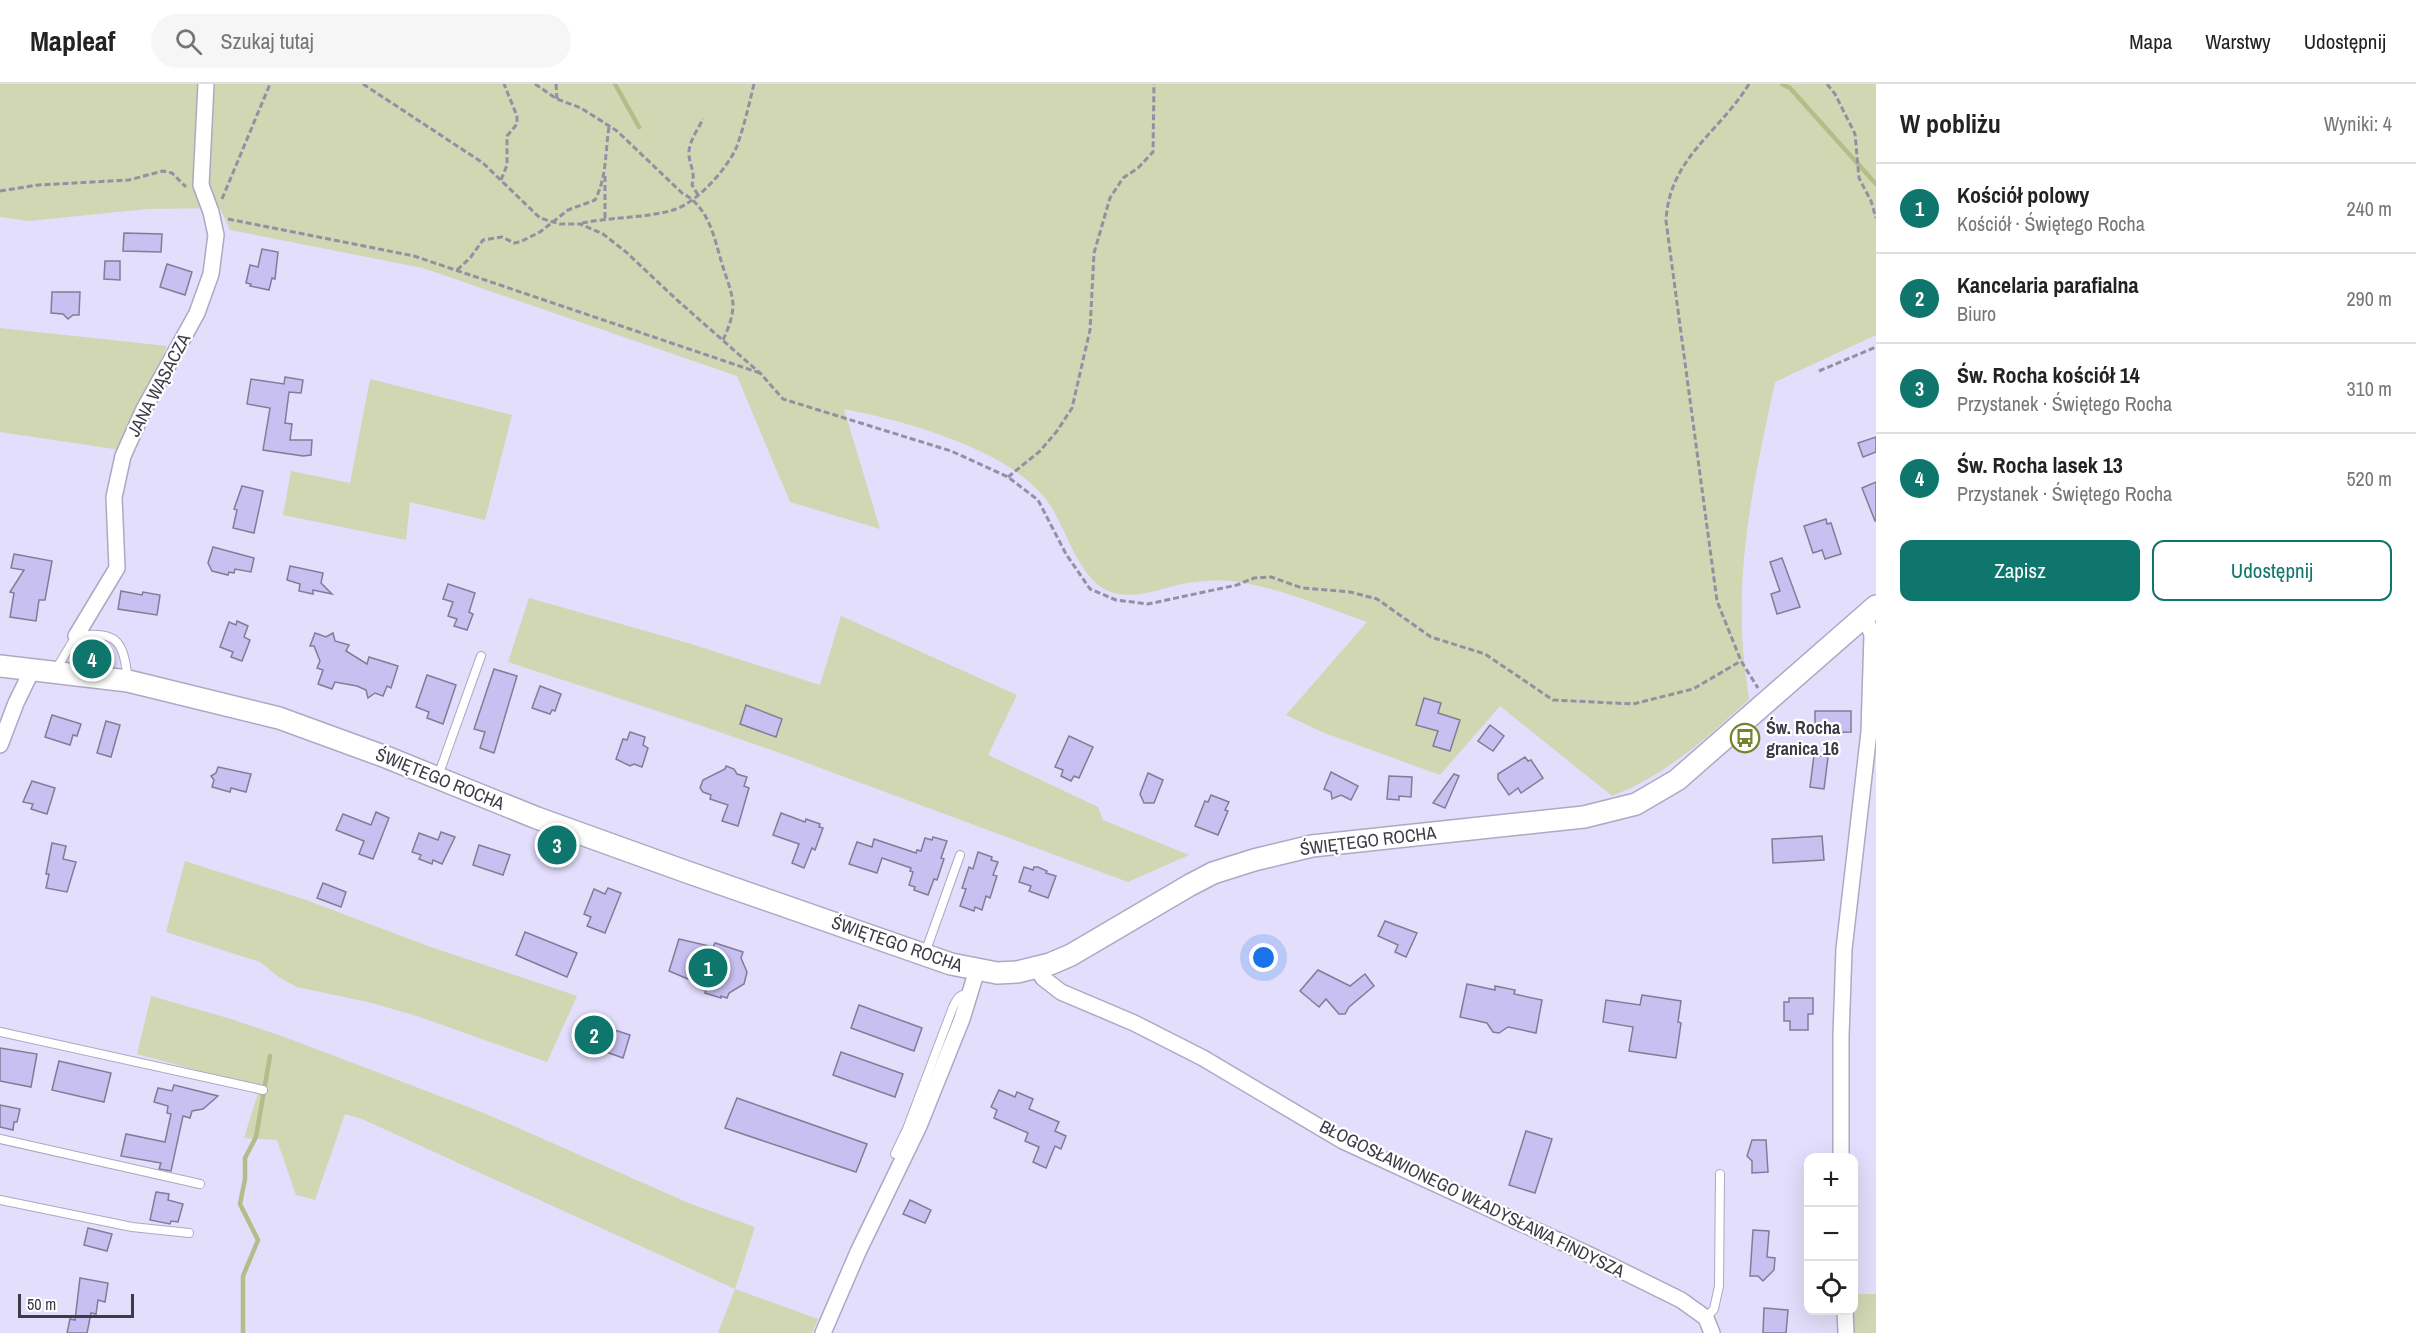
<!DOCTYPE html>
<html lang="pl">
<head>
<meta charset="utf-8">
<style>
  body { margin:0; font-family:"Archivo Narrow",sans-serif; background:#f6f6f6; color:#222 }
  .controls { position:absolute; right:18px; bottom:18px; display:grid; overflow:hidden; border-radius:12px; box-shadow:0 6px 24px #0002 }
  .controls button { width:54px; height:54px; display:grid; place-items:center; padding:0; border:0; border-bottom:2px solid #e0e0e0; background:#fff; color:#222; font:30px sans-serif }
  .scale { position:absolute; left:18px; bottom:15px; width:116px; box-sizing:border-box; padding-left:6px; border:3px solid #3d3b46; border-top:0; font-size:16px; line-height:21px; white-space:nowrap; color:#3d3b46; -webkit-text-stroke:4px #fff; paint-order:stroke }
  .you { position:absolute; left:1264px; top:874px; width:21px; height:21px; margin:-15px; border:4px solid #fff; border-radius:50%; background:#1a73e8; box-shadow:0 0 0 9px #1a73e833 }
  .badge { display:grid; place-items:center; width:39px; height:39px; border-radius:50%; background:#0f766e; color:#fff; font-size:20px; font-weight:700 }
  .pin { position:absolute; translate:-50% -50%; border:3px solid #fff; box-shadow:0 2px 6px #0006 }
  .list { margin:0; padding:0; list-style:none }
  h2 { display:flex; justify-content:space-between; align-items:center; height:78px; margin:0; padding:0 24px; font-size:26px }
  h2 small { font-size:20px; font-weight:400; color:#767676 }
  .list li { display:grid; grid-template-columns:39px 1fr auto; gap:18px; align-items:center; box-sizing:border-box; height:90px; padding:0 24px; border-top:2px solid #e0e0e0 }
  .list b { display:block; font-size:22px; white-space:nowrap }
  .list p { margin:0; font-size:20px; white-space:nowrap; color:#767676 }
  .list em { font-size:20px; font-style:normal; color:#767676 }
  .actions { display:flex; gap:12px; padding:18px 24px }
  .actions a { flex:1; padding:14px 0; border:2px solid #0f766e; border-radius:12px; text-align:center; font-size:21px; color:#0f766e }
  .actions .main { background:#0f766e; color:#fff }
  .icon { flex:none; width:33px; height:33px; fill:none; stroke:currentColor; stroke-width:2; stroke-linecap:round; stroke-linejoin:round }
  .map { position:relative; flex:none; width:1876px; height:1249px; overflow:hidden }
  header { display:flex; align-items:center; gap:36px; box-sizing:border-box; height:84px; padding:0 30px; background:#fff; border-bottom:2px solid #e0e0e0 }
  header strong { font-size:28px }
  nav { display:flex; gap:33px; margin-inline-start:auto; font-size:21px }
  .search { width:420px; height:54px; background:#f6f6f6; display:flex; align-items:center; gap:15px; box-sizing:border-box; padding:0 21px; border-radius:33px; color:#767676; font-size:22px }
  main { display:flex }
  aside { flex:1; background:#fff }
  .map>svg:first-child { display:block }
  .green { fill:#d0d7b2 }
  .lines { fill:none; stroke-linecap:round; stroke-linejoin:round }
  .stream { stroke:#b4bd8a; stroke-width:4.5 }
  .building { fill:#c7c0f1; stroke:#807d96; stroke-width:1.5 }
  .lane-casing { stroke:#aca9c4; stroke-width:10 }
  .street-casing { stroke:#aca9c4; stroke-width:18 }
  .secondary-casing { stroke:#aca9c4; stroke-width:24 }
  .path { stroke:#9390a4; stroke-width:3; stroke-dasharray:6 3; stroke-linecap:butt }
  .lane { stroke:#fff; stroke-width:8 }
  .street { stroke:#fff; stroke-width:15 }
  .secondary { stroke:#fff; stroke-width:21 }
  .labels { text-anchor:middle; stroke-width:4.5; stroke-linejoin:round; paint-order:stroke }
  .street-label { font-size:18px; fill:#3d3b46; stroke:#fff }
  .poi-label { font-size:18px; font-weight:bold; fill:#3d3b46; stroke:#fff; text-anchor:start }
</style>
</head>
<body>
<header>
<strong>Mapleaf</strong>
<div class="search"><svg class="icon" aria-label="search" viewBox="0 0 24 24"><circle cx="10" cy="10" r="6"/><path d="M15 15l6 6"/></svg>Szukaj tutaj</div>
<nav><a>Mapa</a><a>Warstwy</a><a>Udostępnij</a></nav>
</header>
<main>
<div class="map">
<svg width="1876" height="1249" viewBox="0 0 1876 1249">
  <rect width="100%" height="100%" fill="#e2defb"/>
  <!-- green -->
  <g class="green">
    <path d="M0,0H1876V251L1775,298C1758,378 1739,460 1742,542C1742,567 1746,591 1749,615C1707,654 1666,691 1612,712L1500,622L1440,691L1322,648L1286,631L1367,538C1324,523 1278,503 1232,497C1219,495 1201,497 1187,499C1161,503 1138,517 1111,508C1077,496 1066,440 1045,414C1005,364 905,337 844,325L880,445L790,418L737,292L423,184L230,146L220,124L147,125L29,137L0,133Z"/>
    <polygon points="0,244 167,262 121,366 0,348"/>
    <polygon points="370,295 512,331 485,436 410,418 406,456 283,431 291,387 350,399"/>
    <polygon points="529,514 688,559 820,601 841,532 1017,611 988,671 1098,723 1103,736 1189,771 1128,798 783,670 682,635 508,578"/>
    <polygon points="93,560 105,564 109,570 108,575 98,574 98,570 87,569 86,572 79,571 86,562"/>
    <polygon points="185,777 306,816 428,862 577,912 547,978 417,932 368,918 297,903 280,894 260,878 166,848"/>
    <polygon points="151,912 231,935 290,955 484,1029 691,1120 755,1143 735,1205 818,1235 812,1249 718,1249 735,1205 362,1035 345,1030 315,1116 296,1111 277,1056 244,1054 260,1003 137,970"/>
    <polygon points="1854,1210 1876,1210 1876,1249 1852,1249"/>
  </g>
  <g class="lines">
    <!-- stream -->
    <g class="stream">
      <polyline points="615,0 639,43"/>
      <polyline points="1782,0 1790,4 1876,100"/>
      <polyline points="243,1249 243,1192 258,1156 240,1120 245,1095 245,1074 256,1053 270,972"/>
    </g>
  </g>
  <!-- building -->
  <g class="building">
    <polygon points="124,149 162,150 161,168 123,167"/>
    <polygon points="262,165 278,168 275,195 272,194 269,206 250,202 251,200 246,199 250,181 258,183"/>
    <polygon points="105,177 120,177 120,196 104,195"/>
    <polygon points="167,180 192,188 185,211 160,203"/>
    <polygon points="52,208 80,208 79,231 73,231 68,235 63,230 51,229"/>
    <polygon points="285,293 303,296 301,309 289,308 285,339 292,340 290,356 312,356 311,371 303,372 263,366 270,324 247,320 251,295 284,300"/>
    <polygon points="1876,353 1876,368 1863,373 1858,359"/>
    <polygon points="1876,398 1876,436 1875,437 1862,404"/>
    <polygon points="242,402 263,407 254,449 233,444 237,426 234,425"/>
    <polygon points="1826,435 1827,440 1831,439 1841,470 1825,475 1822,466 1813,469 1804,442"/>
    <polygon points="213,463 254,474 251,488 235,485 234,489 229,488 228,491 212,487 208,479"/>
    <polygon points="14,470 52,477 45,516 39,516 36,537 10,533 14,509 10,508 24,486 11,484"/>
    <polygon points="1782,474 1800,523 1777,530 1771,510 1780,507 1770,478"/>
    <polygon points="290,482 323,489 321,499 332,510 313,506 313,510 299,507 300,500 287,496"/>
    <polygon points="448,500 475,509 469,528 473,530 467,546 454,542 457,535 448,532 453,518 443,515"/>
    <polygon points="121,507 142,511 143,508 160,511 157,531 118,525"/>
    <polygon points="237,537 248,542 244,553 250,556 242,577 231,573 233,568 220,563 229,538 236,541"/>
    <polygon points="315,549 326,553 333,549 335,557 349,561 346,567 367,580 369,573 398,582 391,604 387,602 383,612 375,609 368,614 366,606 357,602 335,598 332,605 318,600 323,586 317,584 320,577 314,562 310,562"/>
    <polygon points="494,585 517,592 494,669 480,664 485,648 474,645"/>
    <polygon points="427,591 456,601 443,640 427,634 429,628 416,623"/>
    <polygon points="540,602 561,610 555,627 552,626 550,630 532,624"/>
    <polygon points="1424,614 1441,619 1438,629 1460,636 1450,667 1433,662 1438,647 1416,641"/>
    <polygon points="746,621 782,635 776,653 740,640"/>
    <polygon points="1815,627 1851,627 1851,648 1815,649"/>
    <polygon points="52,631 81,640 77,652 73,651 70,661 45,653"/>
    <polygon points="106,637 120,641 111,673 97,669"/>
    <polygon points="1490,641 1504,652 1493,667 1478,657"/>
    <polygon points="630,648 645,653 643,661 648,664 642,683 634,680 630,682 616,675 623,655 627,656"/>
    <polygon points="1069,652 1093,663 1079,694 1074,692 1071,697 1061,692 1063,686 1055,683"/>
    <polygon points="1814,671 1828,673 1824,705 1810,703"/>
    <polygon points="1525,673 1528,677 1531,676 1543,694 1521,709 1518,704 1509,711 1498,695 1498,690"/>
    <polygon points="726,682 734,685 737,690 747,693 744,702 749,704 738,742 722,737 728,721 710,715 711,711 703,708 700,704 703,696 725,685"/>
    <polygon points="218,683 251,690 246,708 231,704 230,708 212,703 214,696 211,692 216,689"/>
    <polygon points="1331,688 1358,702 1351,716 1341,711 1332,715 1331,708 1324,705"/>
    <polygon points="1148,689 1163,696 1154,719 1144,719 1140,710"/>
    <polygon points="1454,690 1459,692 1445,724 1433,719"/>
    <polygon points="1389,692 1412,693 1411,713 1399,712 1399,716 1387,715"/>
    <polygon points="32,697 55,704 47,730 31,725 33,720 23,718"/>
    <polygon points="1211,711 1229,718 1225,726 1228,727 1218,751 1195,742 1205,717 1208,718"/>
    <polygon points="376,728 389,734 373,775 359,770 364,757 336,746 343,730 371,741"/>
    <polygon points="781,729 805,738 806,735 820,740 819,743 823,744 815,766 812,764 804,784 792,779 799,760 773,751"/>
    <polygon points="441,748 455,753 442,780 433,776 432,780 419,775 421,771 412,768 419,749 438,756"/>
    <polygon points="1822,752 1824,776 1773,779 1772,755"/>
    <polygon points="933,753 947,757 941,774 944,775 937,796 934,795 928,811 914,806 915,803 909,801 913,788 910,787 911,784 882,774 877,789 849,780 857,758 872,763 874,755 916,769 917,766 921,767 925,754 932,756"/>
    <polygon points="52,759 66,762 63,775 76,778 67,808 46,804 49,790 46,790"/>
    <polygon points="479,761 510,771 503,791 473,781"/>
    <polygon points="978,768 992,773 991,776 998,778 993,791 997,792 990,814 986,812 982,826 975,823 974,827 960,822 966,805 962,804 969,783 973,785"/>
    <polygon points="1024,783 1033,786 1034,783 1038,783 1047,787 1046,789 1056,792 1048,814 1029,807 1031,802 1019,798"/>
    <polygon points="323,799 346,808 341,823 317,814"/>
    <polygon points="608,804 621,809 605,849 587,842 591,833 584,830 594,805 605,810"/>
    <polygon points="1385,837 1417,849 1406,873 1395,868 1398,861 1378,852"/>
    <polygon points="525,848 577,869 567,893 516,871"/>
    <polygon points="679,855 713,863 715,859 743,868 741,874 747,888 744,900 729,909 727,914 721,912 721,914 705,909 706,907 699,904 700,900 669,887"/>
    <polygon points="1318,886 1350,902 1365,890 1374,902 1349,923 1345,930 1339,930 1326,915 1319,923 1300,907"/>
    <polygon points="1467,900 1495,906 1495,902 1515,906 1514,910 1542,916 1536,949 1508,943 1499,949 1493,948 1487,939 1460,933"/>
    <polygon points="1642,911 1681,917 1678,938 1681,939 1676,974 1629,967 1633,943 1603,938 1606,916 1640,921"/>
    <polygon points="1789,914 1813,914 1813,930 1808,930 1808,946 1790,946 1790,937 1784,937 1784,918 1789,918"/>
    <polygon points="859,921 922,944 914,967 851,944"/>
    <polygon points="589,942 601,946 602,942 630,951 623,974 595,964 596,960 584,956"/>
    <polygon points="0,964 37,970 31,1003 0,997"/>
    <polygon points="841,968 903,990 895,1013 833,991"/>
    <polygon points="59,977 111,989 104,1018 52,1006"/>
    <polygon points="174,1001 218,1012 203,1025 192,1027 190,1034 183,1032 171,1087 159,1085 161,1079 121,1072 126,1050 165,1058 171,1030 167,1029 168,1022 154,1018 158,1004 172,1007"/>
    <polygon points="999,1006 1015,1013 1017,1008 1033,1015 1029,1025 1059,1038 1055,1047 1066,1052 1061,1065 1055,1062 1046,1084 1033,1078 1039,1063 1025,1057 1028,1049 994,1034 997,1026 991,1023"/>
    <polygon points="737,1014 867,1060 856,1088 725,1044"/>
    <polygon points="0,1021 20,1025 17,1038 14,1038 13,1046 0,1043"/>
    <polygon points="1526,1047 1552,1055 1535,1109 1509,1101"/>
    <polygon points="1752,1056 1766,1056 1768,1088 1752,1089 1752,1077 1747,1072"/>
    <polygon points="156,1108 169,1110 168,1116 183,1120 178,1138 171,1137 170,1140 150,1136"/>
    <polygon points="910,1116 931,1126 925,1139 903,1130"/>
    <polygon points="88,1144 112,1150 107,1167 84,1161"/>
    <polygon points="1753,1146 1769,1147 1767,1173 1775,1174 1774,1186 1763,1197 1758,1192 1750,1192"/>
    <polygon points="80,1194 108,1199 105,1218 98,1216 96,1230 91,1229 87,1249 67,1249 70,1235 75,1236"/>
    <polygon points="1764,1224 1788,1226 1786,1249 1763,1249"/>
  </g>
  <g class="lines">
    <!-- lane casing -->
    <g class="lane-casing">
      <g id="lane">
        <path d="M55,587L76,552C118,547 123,556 128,596"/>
        <polyline points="438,692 481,572"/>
        <polyline points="925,869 960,771"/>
        <polyline points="0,948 263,1006"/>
        <polyline points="0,1055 200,1100"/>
        <path d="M895,1070L907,1045L953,923C957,915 959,910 969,910"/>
        <polyline points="0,1116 132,1143 189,1149"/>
        <polyline points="1706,1234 1714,1225 1719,1202 1720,1090"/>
      </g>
    </g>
    <!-- street casing -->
    <g class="street-casing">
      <g id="street">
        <polyline points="76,552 117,484 114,413 123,372 144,325 197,229 211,190 216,151 211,128 201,101 206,0"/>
        <polyline points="0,661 16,619 32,586"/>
        <polyline points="1037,884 1043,894 1061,908 1134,939 1203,974 1343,1057 1596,1174 1681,1216 1706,1234 1712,1249"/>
        <polyline points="1841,1074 1841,952 1844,865 1869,648 1872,551 1865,532"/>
        <polyline points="1845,1226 1846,1249"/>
        <polyline points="823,1249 858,1168 919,1042 962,935 977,886"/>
      </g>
    </g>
    <!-- secondary casing -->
    <g class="secondary-casing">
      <polyline id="secondary" points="0,582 128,597 279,634 386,673 537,734 687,788 951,880 997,889 1017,888 1050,880 1071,871 1190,801 1213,789 1254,776 1312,762 1584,733 1636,720 1677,696 1876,522"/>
    </g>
    <!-- path -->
    <g class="path">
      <polyline points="363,0 483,79 540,134 560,140 580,140 603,150 626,168 677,216 761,290 783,315 951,367 1008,393 1038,416 1066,470 1090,505 1116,516 1148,520 1237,501 1254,494 1271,493 1302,504 1350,508 1377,515 1431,553 1485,570 1553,616 1633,620 1693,605 1741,577"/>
      <path d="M535,0L557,15L581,24L617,47L682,109C709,123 714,153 722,180C726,193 732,207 733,220C733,233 728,245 723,256"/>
      <polyline points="556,0 557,15"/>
      <path d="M1749,0C1719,49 1669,74 1666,137L1717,517L1741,577L1758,604"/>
      <polyline points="1827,0 1835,10 1855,50 1859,94 1871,117 1876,134"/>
      <polyline points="501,96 507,81 507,52 517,40 517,32 504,0"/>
      <polyline points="0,107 38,101 129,96 163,87 172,89 186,103"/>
      <path d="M698,111L692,101C696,86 688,80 689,67C690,56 698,45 703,35"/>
      <polyline points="222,115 270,0"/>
      <polyline points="605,134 605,92"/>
      <polyline points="228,135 414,172 760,289"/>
      <path d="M582,139C611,133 647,134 673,126C696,120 728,84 737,62C744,42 749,21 754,0"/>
      <path d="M457,186L470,174L483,156L502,153L514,159L520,158L540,148L568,126L595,116C607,93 605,68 609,43"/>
      <polyline points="1819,287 1876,263"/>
      <polyline points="1008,393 1040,367 1057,347 1072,324 1090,246 1094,169 1110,114 1123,94 1138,84 1153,68 1154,0"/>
    </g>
    <!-- lane -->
    <use href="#lane" class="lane"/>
    <!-- street -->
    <use href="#street" class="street"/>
    <!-- secondary -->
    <use href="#secondary" class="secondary"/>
  </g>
  <!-- icons -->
  <defs>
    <g id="bus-ring" transform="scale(1.5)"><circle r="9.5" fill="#fff" stroke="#77822f" stroke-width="1.5"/><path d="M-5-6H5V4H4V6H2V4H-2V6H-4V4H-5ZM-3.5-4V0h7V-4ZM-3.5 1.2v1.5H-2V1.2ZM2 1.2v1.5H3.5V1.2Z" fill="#77822f"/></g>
  </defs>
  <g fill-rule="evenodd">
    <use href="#bus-ring" x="1745" y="654"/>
  </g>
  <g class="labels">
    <!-- street labels -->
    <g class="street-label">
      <text transform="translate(159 301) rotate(-62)" y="6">JANA WĄSACZA</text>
      <text transform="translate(440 695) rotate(22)" y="6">ŚWIĘTEGO ROCHA</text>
      <text transform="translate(1368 757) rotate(-7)" y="6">ŚWIĘTEGO ROCHA</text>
      <text transform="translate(897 860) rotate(19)" y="6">ŚWIĘTEGO ROCHA</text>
      <text transform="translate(1472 1115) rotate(26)" y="6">BŁOGOSŁAWIONEGO WŁADYSŁAWA FINDYSZA</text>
    </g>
    <!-- poi labels -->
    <g class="poi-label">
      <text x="1766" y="650">Św. Rocha<tspan x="1766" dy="21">granica 16</tspan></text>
    </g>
  </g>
</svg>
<div class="controls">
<button>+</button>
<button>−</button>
<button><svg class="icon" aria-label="locate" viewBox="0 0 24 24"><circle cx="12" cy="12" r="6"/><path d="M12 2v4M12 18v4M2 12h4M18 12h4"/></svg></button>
</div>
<div class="scale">50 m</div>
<div class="you"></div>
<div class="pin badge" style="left:708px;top:884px">1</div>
<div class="pin badge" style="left:594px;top:951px">2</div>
<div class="pin badge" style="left:557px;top:761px">3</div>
<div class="pin badge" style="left:92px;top:575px">4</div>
</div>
<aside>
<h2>W pobliżu<small>Wyniki: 4</small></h2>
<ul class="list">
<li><span class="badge">1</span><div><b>Kościół polowy</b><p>Kościół · Świętego Rocha</p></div><em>240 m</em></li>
<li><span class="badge">2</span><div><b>Kancelaria parafialna</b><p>Biuro</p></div><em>290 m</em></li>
<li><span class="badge">3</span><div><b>Św. Rocha kościół 14</b><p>Przystanek · Świętego Rocha</p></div><em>310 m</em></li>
<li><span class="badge">4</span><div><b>Św. Rocha lasek 13</b><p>Przystanek · Świętego Rocha</p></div><em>520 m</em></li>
</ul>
<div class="actions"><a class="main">Zapisz</a><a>Udostępnij</a></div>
</aside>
</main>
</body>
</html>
